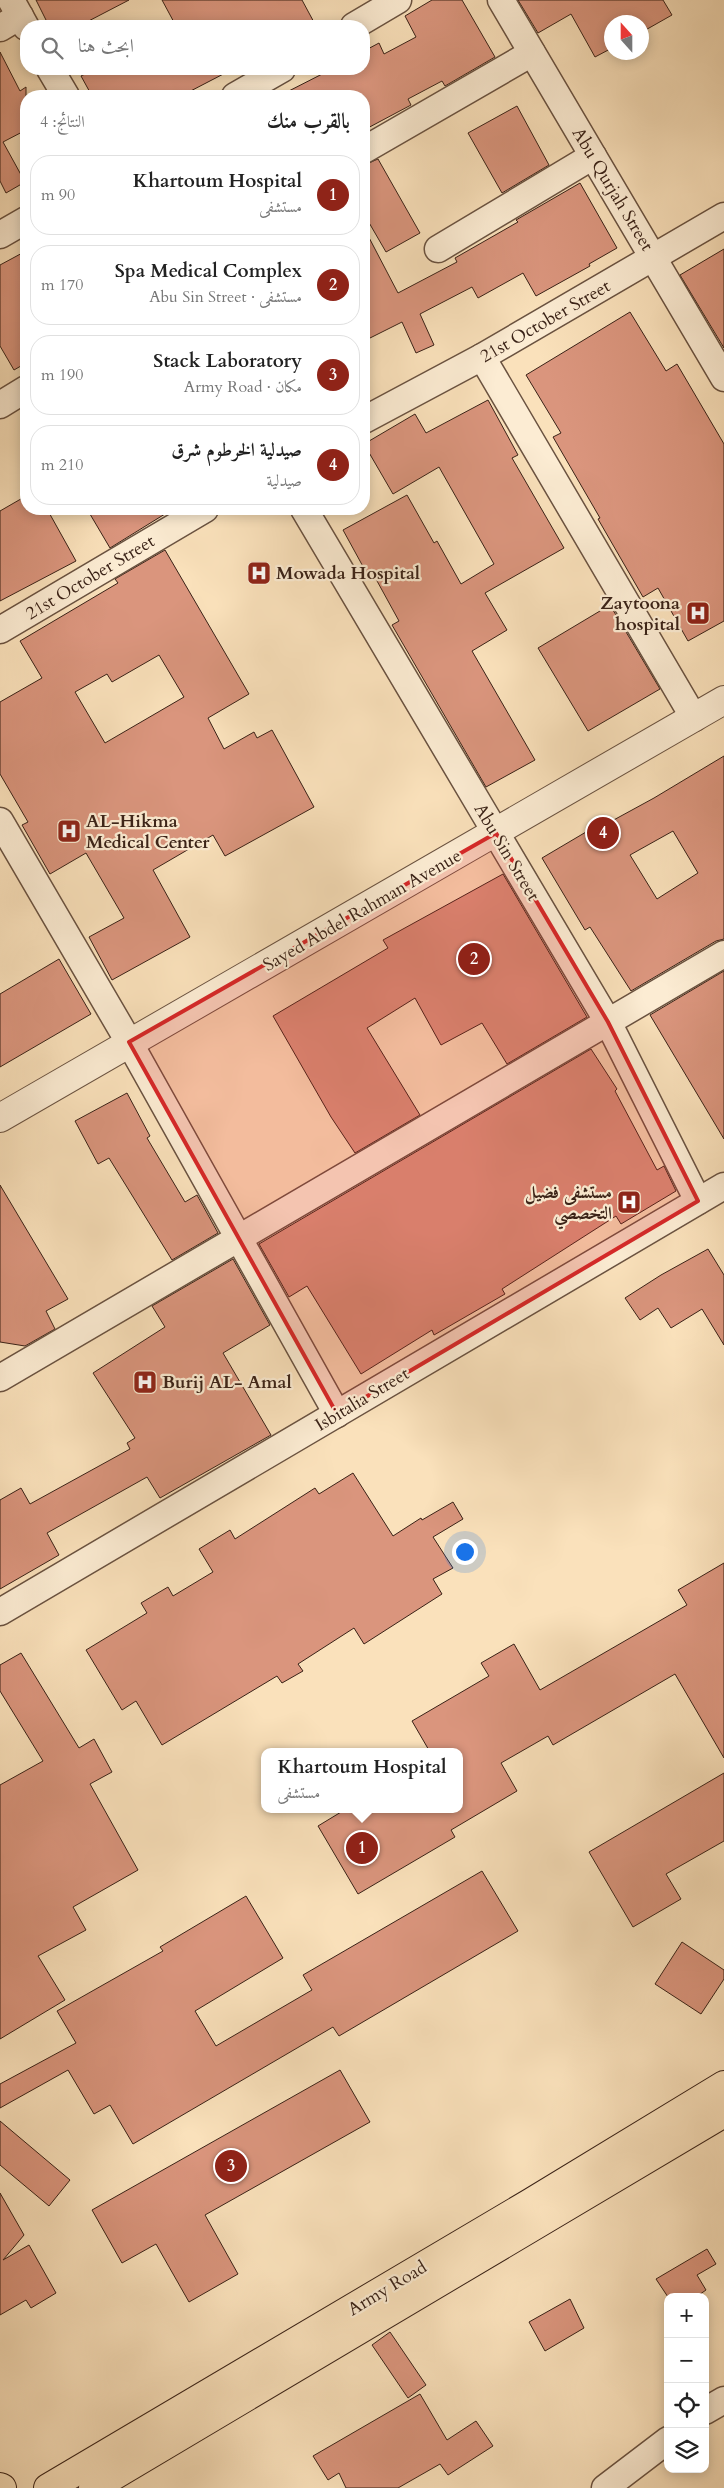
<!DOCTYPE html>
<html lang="ar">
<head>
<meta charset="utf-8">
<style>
  body { margin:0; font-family:Cardo,Amiri,serif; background:#f6f6f6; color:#222; direction:rtl }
  .controls { position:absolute; right:15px; bottom:15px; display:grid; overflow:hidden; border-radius:10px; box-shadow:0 2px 12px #0003 }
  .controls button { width:45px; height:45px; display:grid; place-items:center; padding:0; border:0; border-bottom:1px solid #e0e0e0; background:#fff; color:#222; font:25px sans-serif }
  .compass { position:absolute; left:604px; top:15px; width:45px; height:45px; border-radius:50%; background:#fff; box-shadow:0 2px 12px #0003; rotate:339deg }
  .you { position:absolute; left:464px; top:1551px; width:18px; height:18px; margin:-12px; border:4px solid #fff; border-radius:50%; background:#1a73e8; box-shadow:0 0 0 8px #1a73e833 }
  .badge { display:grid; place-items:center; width:32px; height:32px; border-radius:50%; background:#8f2418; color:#fff; font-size:16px; font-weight:700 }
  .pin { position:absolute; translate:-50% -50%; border:2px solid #fff; box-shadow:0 1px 5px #0006 }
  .popup { position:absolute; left:261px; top:1748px; width:202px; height:65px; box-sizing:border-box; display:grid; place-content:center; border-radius:10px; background:#fff; filter:drop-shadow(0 1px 4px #0005); font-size:16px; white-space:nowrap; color:#767676 }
  .popup b { font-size:19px; color:#222 }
  .popup::after { content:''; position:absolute; left:50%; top:100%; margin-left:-10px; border:10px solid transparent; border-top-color:#fff }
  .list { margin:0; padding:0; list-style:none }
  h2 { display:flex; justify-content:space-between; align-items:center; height:65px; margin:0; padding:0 20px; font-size:21px }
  h2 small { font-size:16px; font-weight:400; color:#767676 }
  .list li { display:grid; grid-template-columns:32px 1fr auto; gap:15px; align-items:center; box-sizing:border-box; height:80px; margin:0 10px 10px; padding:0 10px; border:1px solid #e0e0e0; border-radius:20px }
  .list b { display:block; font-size:19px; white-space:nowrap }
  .list p { margin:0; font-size:16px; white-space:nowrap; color:#767676 }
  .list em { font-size:16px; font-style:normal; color:#767676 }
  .icon { flex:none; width:28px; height:28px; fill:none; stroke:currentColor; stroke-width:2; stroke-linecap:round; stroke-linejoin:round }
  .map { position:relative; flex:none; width:724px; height:2488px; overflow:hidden; direction:ltr }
  .search { position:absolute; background:#fff; box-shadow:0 2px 12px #0003; left:20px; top:20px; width:350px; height:55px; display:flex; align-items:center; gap:12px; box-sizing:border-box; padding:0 18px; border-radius:20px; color:#767676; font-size:19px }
  .panel { position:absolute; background:#fff; box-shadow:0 2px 12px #0003; left:20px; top:90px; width:350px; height:425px; border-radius:20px; direction:rtl }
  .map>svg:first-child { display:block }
  .building { fill:#da957d; stroke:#3a2217; fill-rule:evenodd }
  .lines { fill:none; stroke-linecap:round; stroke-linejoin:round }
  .minor-casing { stroke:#6a5240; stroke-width:29 }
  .tertiary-casing { stroke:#6a5240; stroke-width:30 }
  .trunk-casing { stroke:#3a2217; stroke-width:30 }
  .minor { stroke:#fcecd3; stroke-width:26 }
  .tertiary { stroke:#fcecd3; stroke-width:28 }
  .trunk { stroke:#fae1bb; stroke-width:28 }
  .marked { fill:#d62828; fill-opacity:0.2; stroke:#d62828; stroke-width:4; stroke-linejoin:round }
  .labels { text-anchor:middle; stroke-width:4.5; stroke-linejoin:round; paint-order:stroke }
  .street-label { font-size:18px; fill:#3a2217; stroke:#fcecd3 }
  .poi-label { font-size:18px; font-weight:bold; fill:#3a2217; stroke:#fcecd3; text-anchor:start }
</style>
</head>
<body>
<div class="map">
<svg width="724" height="2488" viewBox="0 0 724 2488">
  <rect width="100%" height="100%" fill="#fae1bb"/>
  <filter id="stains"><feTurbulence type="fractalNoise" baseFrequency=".004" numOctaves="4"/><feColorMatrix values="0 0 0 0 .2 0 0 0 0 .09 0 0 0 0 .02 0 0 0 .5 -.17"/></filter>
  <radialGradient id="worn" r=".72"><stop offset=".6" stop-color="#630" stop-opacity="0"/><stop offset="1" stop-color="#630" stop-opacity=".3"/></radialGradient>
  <!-- building -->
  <g class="building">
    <polygon points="36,0 129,0 79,26 49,26"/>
    <polygon points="162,0 302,0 316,26 176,26"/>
    <polygon points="432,0 462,0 495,57 445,86 442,81 408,99 411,105 364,130 364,96 279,96 332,69 364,69 364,51 379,43 384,54 416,37 405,16"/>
    <polygon points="518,0 663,0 672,15 642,32 642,22 612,22 612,48 595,57 571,14 538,33"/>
    <polygon points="0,52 20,91 26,87 26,130 3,142 25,182 6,193 0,181"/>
    <polygon points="95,69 233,69 181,96 92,96 81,76"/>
    <polygon points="517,106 549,165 502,193 468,133"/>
    <polygon points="378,159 420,233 386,252 364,214 364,165"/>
    <polygon points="580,183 617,248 589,264 590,266 536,296 523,273 478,298 472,287 420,314 434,345 416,353 402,322 364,341 364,228 398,293 457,262 455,258 518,222 516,220"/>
    <polygon points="724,249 724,348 680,275"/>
    <polygon points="26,251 26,363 14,370 0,346 0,265"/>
    <polygon points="630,312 666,371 677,364 724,444 724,621 688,641 658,588 643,597 598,519 600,518 553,437 561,433 526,375"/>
    <polygon points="488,400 518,455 512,458 564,548 485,593 507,630 472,651 535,760 486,787 392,625 399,621 371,570 366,572 343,530 407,495 434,543 437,541 461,584 494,564 439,467 393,494 364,444 415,414 426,433"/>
    <polygon points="26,496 26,509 47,509 76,561 0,601 0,511"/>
    <polygon points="87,509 173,509 110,548"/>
    <path d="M165,550L249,694L208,718L224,749L254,732L257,738L272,730L314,807L225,856L213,835L153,870L190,937L112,980L89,937L124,918L86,853L50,874L22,825L28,822L0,774V702L42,678L20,641L118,583L115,579ZM159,655L184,697L105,743L75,692L107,674L112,682Z"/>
    <polygon points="610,605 660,689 588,731 538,648"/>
    <path d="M724,756V939L716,941L631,991L590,927L585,930L542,858L608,819L610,822L654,798ZM673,831L698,873L657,899L630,855Z"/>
    <polygon points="503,874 587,1017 507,1064 482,1023 441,1045 415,998 367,1028 420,1115 355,1153 331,1117 273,1016 388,948 383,940"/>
    <polygon points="59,959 91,1014 0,1067 0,994"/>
    <polygon points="724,971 724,1139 650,1015"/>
    <polygon points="591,1049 617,1089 615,1091 657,1170 664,1166 676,1191 621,1224 616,1216 502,1289 505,1294 434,1335 432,1330 361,1374 307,1286 289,1297 259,1244"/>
    <polygon points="127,1093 150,1136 147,1138 185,1202 197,1195 218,1233 172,1260 109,1158 98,1164 75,1121"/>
    <polygon points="0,1185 68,1299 46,1311 55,1329 25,1346 0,1342"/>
    <polygon points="708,1249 724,1275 724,1345 702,1309 671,1328 658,1308 640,1320 625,1298 661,1275"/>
    <polygon points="233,1259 270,1325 223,1353 271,1435 160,1498 147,1477 47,1533 59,1555 0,1589 0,1500 21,1488 30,1504 130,1449 127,1443 135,1438 93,1373 165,1327 152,1306"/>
    <polygon points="353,1473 393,1536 421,1518 422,1520 453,1502 463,1519 433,1537 453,1568 433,1579 442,1594 364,1644 354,1628 298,1664 303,1671 282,1683 277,1676 162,1745 136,1701 122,1710 86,1650 147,1613 141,1603 168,1587 173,1596 213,1572 199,1549 230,1530 235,1539 315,1488 319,1494"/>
    <polygon points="724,1563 724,1758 675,1674 553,1745 548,1736 501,1763 517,1791 451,1830 455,1837 358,1894 318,1826 346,1809 460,1809 460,1752 430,1752 412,1721 489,1676 481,1663 514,1644 540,1690 687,1605 678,1590"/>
    <polygon points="21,1653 79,1748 94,1739 112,1772 90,1784 138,1870 73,1907 86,1930 38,1956 65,2000 0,2039 0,1785 43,1761 0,1691 0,1665"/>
    <polygon points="724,1773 724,1841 666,1874 681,1899 633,1927 589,1852"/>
    <polygon points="482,1871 518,1931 339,2036 333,2027 133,2144 110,2105 94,2114 68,2070 0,2108 0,2084 76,2043 57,2011 163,1951 160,1947 246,1896 283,1958 195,2011 216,2046 312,1990 303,1975"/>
    <polygon points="682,1942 724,1970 724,1979 701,2014 655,1984"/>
    <polygon points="340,2070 370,2122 205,2215 238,2274 189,2302 156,2244 122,2263 92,2210"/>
    <polygon points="0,2121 70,2180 49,2206 0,2165"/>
    <polygon points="0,2193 24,2235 3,2260 29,2245 56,2293 31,2308 26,2300 0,2315"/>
    <polygon points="707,2249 716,2264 697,2275 706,2290 696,2297 668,2297 656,2279"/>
    <polygon points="570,2299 584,2328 545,2351 529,2322"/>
    <polygon points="390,2332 426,2385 408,2398 372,2345"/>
    <polygon points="420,2394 447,2440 476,2421 493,2446 448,2475 440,2464 398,2488 346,2488 339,2473 328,2480 313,2456"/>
  </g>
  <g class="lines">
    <!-- minor casing -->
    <g class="minor-casing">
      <g id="minor">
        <polyline points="11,0 26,27"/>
        <polyline points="501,0 724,378"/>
        <polyline points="354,26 398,0"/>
        <polyline points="0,28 20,16"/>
        <polyline points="50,69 66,96"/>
        <polyline points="235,96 282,69"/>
        <polyline points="364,150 532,53"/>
        <polyline points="0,235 26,220"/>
        <polyline points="438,249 593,156"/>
        <polyline points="482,357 694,718"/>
        <polyline points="0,405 26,389"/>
        <polyline points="364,420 482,357 724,216"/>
        <polyline points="304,509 608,1022 698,1201"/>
        <polyline points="0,630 205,509"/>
        <polyline points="0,821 129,1042 337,1414"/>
        <polyline points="0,1378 724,954"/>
        <polyline points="0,1612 724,1186"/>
        <polyline points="705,2411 724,2400"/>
        <polyline points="605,2488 668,2440"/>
      </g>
    </g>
    <!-- tertiary casing -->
    <g class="tertiary-casing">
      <polyline id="tertiary" points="0,1118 724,700"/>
    </g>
    <!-- trunk casing -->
    <g class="trunk-casing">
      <g id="trunk">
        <polyline points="0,2487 2,2488"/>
        <polyline points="48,2488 530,2203 724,2085"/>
        <polyline points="93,2488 724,2113"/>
      </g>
    </g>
    <!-- minor -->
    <use href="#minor" class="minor"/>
    <!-- tertiary -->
    <use href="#tertiary" class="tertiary"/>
    <!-- trunk -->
    <use href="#trunk" class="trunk"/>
  </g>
  <!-- marked area -->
  <path class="marked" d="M496,833L608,1022L698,1201L337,1414L129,1042Z"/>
  <!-- icons -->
  <defs>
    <g id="hospital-square" transform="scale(1.25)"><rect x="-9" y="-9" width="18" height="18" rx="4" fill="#8f2418" stroke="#fcecd3"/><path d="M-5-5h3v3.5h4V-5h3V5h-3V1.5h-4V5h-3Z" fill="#fff"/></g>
  </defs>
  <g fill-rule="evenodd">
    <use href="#hospital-square" x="259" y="573"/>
    <use href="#hospital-square" x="698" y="613"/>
    <use href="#hospital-square" x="69" y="831"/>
    <use href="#hospital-square" x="629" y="1202"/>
    <use href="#hospital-square" x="145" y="1382"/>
  </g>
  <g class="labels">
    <!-- street labels -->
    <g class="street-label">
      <text transform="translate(613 189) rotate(59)" y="6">Abu Qurjah Street</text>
      <text transform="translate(545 321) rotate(-30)" y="6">21st October Street</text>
      <text transform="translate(90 577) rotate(-31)" y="6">21st October Street</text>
      <text transform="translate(507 852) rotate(59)" y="6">Abu Sin Street</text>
      <text transform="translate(362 910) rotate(-30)" y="6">Sayed Abdel Rahman Avenue</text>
      <text transform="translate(362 1399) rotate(-31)" y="6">Isbitalia Street</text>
      <text transform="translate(387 2288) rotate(-31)" y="6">Army Road</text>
    </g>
    <!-- poi labels -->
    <g class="poi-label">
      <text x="276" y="579">Mowada Hospital</text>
      <text x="680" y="609" text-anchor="end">Zaytoona<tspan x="680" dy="21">hospital</tspan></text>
      <text x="86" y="827">AL-Hikma<tspan x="86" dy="21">Medical Center</tspan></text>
      <text x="612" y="1198" text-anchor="end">مستشفى فضيل<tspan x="612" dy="21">التخصصي</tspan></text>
      <text x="162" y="1388">Burij AL- Amal</text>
    </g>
  </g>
  <rect width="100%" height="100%" filter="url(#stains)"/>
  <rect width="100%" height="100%" fill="url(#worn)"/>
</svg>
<div class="controls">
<button>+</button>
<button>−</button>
<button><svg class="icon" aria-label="locate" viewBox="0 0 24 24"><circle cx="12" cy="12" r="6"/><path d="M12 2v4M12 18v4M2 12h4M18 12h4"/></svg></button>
<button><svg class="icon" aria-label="layers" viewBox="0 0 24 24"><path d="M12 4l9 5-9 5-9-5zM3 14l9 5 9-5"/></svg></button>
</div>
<svg class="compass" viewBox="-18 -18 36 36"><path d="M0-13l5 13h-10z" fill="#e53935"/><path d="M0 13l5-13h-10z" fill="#767676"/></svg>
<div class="you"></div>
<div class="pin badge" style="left:362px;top:1848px">1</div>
<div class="popup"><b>Khartoum Hospital</b>مستشفى</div>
<div class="pin badge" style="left:474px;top:959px">2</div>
<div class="pin badge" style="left:231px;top:2166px">3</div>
<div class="pin badge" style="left:603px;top:833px">4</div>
<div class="search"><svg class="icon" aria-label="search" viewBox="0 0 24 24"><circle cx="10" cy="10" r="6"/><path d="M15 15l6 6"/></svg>ابحث هنا</div>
<section class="panel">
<h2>بالقرب منك<small>النتائج: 4</small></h2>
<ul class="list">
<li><span class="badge">1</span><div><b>Khartoum Hospital</b><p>مستشفى</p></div><em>90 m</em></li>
<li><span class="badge">2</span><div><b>Spa Medical Complex</b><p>مستشفى · Abu Sin Street</p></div><em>170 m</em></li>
<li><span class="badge">3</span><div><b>Stack Laboratory</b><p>مكان · Army Road</p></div><em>190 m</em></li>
<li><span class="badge">4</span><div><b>صيدلية الخرطوم شرق</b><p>صيدلية</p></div><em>210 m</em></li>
</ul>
</section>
</div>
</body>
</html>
